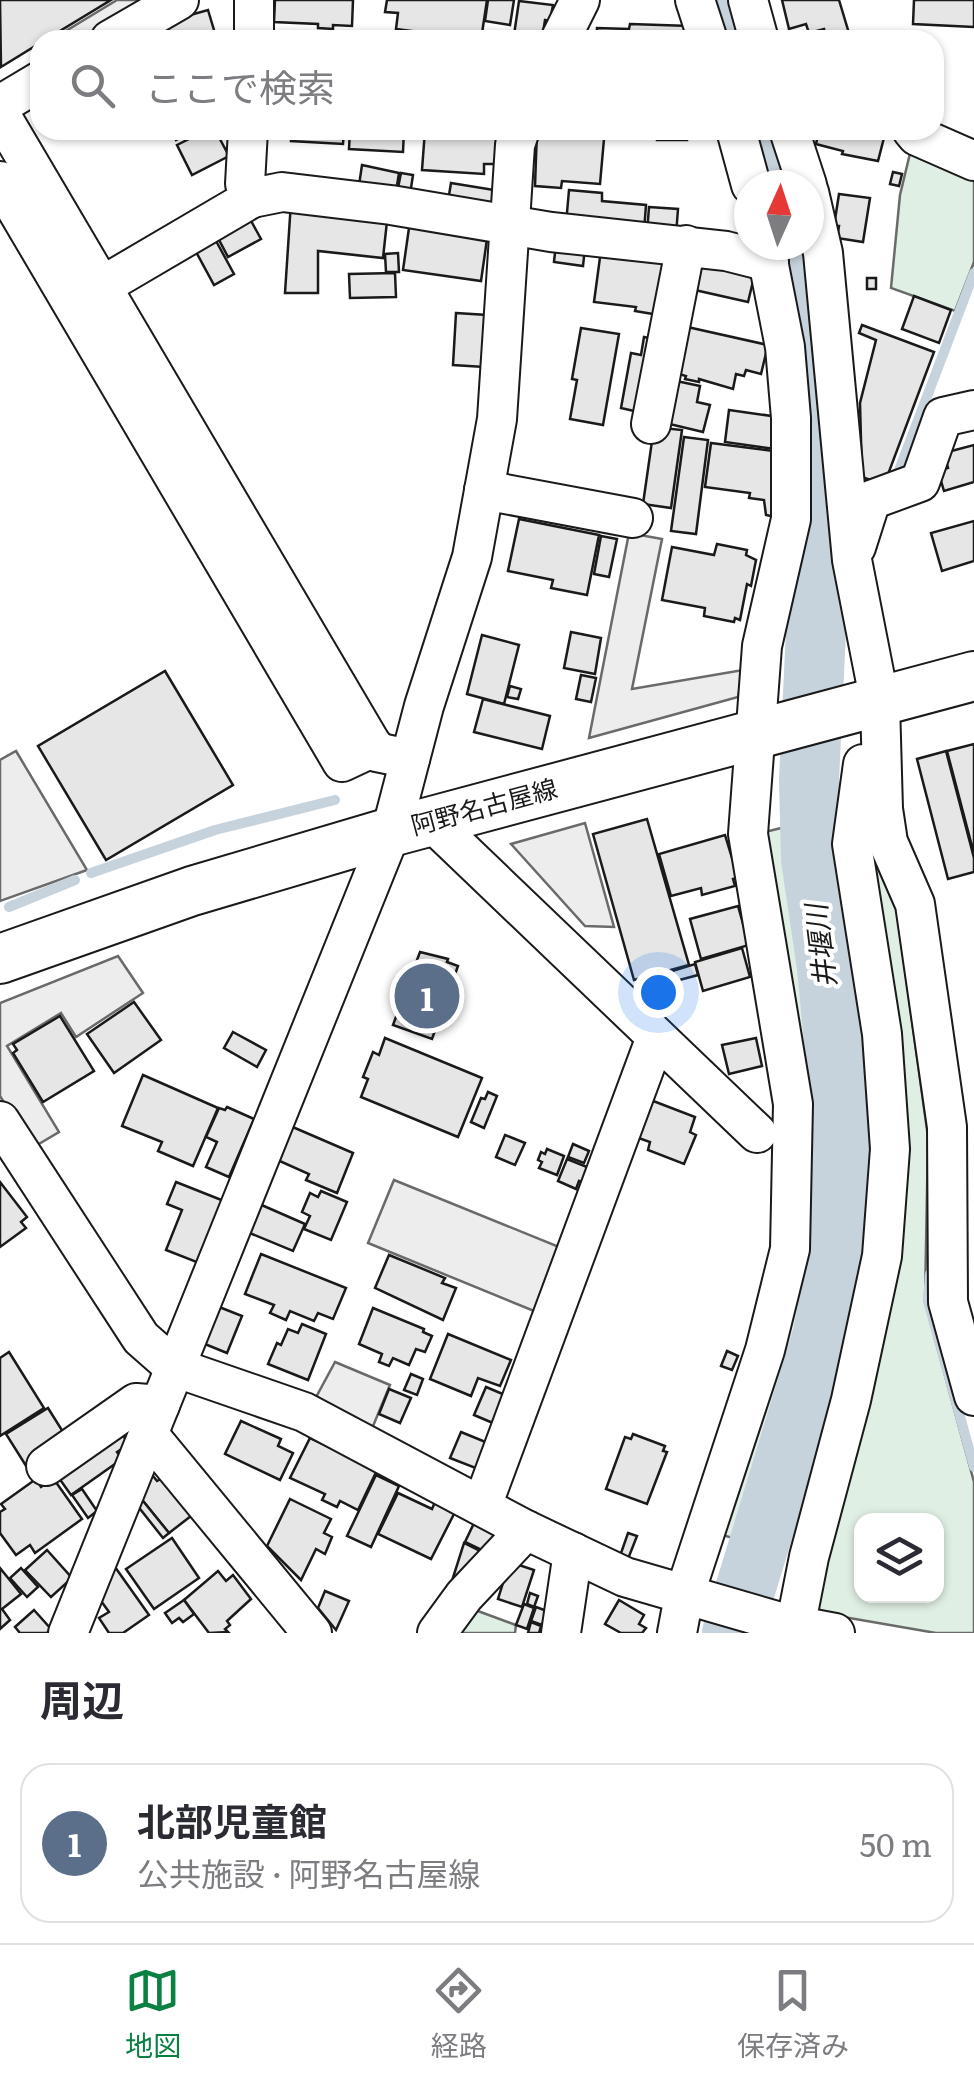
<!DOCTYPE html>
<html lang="ja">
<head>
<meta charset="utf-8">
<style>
  body { margin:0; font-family:Literata,"Noto Sans JP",serif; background:#f7f7f7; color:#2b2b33 }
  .controls { position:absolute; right:30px; bottom:30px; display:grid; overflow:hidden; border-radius:20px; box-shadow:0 2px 8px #0004 }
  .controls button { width:90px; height:90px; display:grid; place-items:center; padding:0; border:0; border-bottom:2px solid #e1e1e2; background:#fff; color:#2b2b33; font:50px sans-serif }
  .compass { position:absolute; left:734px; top:170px; width:90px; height:90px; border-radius:50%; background:#fff; box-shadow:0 2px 8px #0004; rotate:3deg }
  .you { position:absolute; left:658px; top:992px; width:35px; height:35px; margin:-25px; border:8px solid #fff; border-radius:50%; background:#1a73e8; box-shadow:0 0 0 15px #1a73e833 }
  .badge { display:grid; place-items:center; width:65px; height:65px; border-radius:50%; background:#0b8043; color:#fff; font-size:32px; font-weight:700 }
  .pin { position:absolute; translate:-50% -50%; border:5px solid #fff; box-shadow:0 2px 10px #0006 }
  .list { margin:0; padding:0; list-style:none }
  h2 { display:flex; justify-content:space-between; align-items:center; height:130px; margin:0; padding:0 40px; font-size:42px }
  h2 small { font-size:32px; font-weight:400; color:#7c7c81 }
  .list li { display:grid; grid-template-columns:65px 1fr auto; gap:30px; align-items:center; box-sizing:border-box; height:160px; margin:0 20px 20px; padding:0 20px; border:2px solid #e1e1e2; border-radius:30px }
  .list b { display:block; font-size:38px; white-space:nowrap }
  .list p { margin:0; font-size:32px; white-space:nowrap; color:#7c7c81 }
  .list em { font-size:32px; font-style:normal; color:#7c7c81 }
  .icon { flex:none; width:55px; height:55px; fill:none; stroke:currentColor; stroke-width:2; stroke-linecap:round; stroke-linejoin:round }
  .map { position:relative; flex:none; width:974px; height:1633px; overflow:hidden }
  .search { position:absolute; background:#fff; box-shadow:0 2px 8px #0004; left:30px; right:30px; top:30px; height:110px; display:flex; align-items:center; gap:25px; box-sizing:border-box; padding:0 35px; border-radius:30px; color:#7c7c81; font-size:38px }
  .sheet { height:310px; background:#fff }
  nav { display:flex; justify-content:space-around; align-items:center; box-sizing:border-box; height:140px; border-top:2px solid #e1e1e2; background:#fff; font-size:28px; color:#7c7c81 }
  nav a { display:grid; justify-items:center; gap:5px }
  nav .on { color:#0b8043 }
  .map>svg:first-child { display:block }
  .green { fill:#e0efe3; stroke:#6a6a6a; stroke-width:2.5; fill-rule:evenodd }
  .parking { fill:#ededed; stroke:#6a6a6a; stroke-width:2.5 }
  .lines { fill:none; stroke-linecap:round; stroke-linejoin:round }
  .stream { stroke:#c6d2dc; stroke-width:10 }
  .river { stroke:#c6d2dc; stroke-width:60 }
  .building { fill:#e6e6e6; stroke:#1a1a1a; stroke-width:2.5 }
  .minor-casing { stroke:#1a1a1a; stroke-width:42 }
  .major-casing { stroke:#1a1a1a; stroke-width:52 }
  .minor { stroke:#fff; stroke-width:38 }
  .major { stroke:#fff; stroke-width:48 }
  .labels { text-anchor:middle; stroke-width:8; stroke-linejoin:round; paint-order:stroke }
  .street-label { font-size:25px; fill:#1a1a1a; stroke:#fff }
  .water-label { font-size:28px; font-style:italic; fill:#1a1a1a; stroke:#fff }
</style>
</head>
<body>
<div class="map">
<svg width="974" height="1633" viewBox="0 0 974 1633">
  <rect width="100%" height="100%" fill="#fff"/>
  <!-- green -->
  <g class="green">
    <polygon points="913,141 974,174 974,262 955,311 891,288 900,195"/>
    <path d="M866,807L896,905L928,1137L925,1302L974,1482V1633H936L809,1611L895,1244ZM862,1520H936V1596H862Z"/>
    <polygon points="797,824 833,1121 814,1120 814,1129 833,1131 834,1196 815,1321 774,1468 753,1527 744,1542 714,1532 784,1323 765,832"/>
    <polygon points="467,1607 516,1625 515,1633 447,1633"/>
  </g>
  <!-- parking -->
  <g class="parking">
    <polygon points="117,0 162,0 96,40 51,40"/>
    <polygon points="629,533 662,539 632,689 743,670 738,697 589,738"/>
    <polygon points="16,751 87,870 0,901 0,760"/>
    <polygon points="585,823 614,927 585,926 511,844"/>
    <polygon points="118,956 143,993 76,1037 61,1013 7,1046 59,1132 32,1148 0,1096 0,1003"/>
    <polygon points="394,1180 564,1249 539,1313 368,1243"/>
    <polygon points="335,1362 390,1385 371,1431 314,1401"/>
  </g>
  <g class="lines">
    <!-- stream -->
    <g class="stream">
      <polyline points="896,478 974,273"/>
      <polyline points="91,873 215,830 335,800"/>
      <polyline points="9,907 75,880"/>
      <polyline points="814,1126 842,1128"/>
      <polyline points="930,1274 928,1301 974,1467"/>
    </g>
    <!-- river -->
    <g class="river">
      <polyline points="723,0 735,40"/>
      <polyline points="762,130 778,185"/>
      <polyline points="732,1633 823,1334 836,1262 842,1194 842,1128 827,967 811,859 809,780 820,545 820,450 795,245"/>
    </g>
  </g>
  <!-- building -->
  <g class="building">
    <polygon points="0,0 111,0 45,40 40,40 40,43 1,67"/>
    <polygon points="275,0 353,0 352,26 333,25 333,29 318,28 318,24 274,22"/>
    <polygon points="387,0 487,0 481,40 442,40 443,35 396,29 398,13 385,12"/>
    <polygon points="488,0 514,0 510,25 485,21"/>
    <polygon points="782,0 839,0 851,40 827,40 824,29 809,33 806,24 789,29"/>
    <polygon points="914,0 974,0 974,27 913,24"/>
    <polygon points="519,1 553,5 550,21 545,20 542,40 509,40 510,34 514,35"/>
    <polygon points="208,10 217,40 148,40 147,36 176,19"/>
    <polygon points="630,24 690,26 696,40 597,40 597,28 629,29"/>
    <polygon points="171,130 195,130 176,140"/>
    <polygon points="207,130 215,130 229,156 192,175 177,145"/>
    <polygon points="265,130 344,130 343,144 291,141 291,134"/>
    <polygon points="350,130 404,130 403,152 349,149"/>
    <polygon points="425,130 502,130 500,164 484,164 484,174 422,170"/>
    <polygon points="537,130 584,130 583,137 604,139 600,184 562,181 561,188 535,186"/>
    <polygon points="592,130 687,130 687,140 657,140 657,135 640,136 640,131"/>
    <polygon points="819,130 886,130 878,161 842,154 843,151 816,144"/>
    <polygon points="362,165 399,173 395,198 358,192"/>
    <polygon points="893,172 902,174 899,186 890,184"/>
    <polygon points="401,173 413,175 409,201 396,198"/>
    <polygon points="451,183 494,190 490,215 447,207"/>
    <polygon points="569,190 602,193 602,201 646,205 644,231 566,224"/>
    <polygon points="839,194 870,198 863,242 837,238 839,226 834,226"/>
    <polygon points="291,202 388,212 383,258 318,251 318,293 285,293"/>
    <polygon points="649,207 678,209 676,235 647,233"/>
    <polygon points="250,219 261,239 228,257 217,236"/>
    <polygon points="410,221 488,232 481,281 403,270"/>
    <polygon points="215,239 234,274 214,285 195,250"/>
    <polygon points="556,244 585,248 583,266 554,262"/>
    <polygon points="601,250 677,251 659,315 635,311 636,307 594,302"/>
    <polygon points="398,253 399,272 386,272 385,254"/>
    <polygon points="692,262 757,265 748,302 686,288"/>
    <polygon points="395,273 396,297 350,298 349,274"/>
    <rect x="867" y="278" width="9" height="11"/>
    <polygon points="914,296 951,310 939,343 902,329"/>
    <polygon points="456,313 487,315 484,367 453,365"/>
    <polygon points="862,325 934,352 884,485 862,477 860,403 876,340 859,333"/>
    <polygon points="683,326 768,345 761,374 746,370 744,376 736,374 733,389 699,379 699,382 685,379 686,376 672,372"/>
    <polygon points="581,328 619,334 603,425 570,419 577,380 572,379"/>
    <polygon points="644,337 660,340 647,414 621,408 631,353 641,355"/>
    <polygon points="667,379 700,386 697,402 710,405 703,432 657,421"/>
    <polygon points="729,410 779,417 775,449 725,442"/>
    <polygon points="654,427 682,430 671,508 643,504"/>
    <polygon points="684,437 708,440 696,534 671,531"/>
    <polygon points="711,443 781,452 775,517 766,515 764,500 749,498 750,493 705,487"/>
    <polygon points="974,445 974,482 944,491 938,471 948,468 944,453"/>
    <polygon points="519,519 599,535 587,595 551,588 553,580 508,571"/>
    <polygon points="974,521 974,561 942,571 931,533"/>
    <polygon points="601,536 617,539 609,577 594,574"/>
    <polygon points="717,544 747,550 746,555 756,560 751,586 747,584 740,620 735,618 734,622 704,616 705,608 662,600 672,547 714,555"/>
    <polygon points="571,632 601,638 595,674 564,668"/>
    <polygon points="482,635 519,645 504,704 467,694"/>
    <polygon points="165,671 233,785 106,860 38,746"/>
    <polygon points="581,675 596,678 591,702 576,699"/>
    <polygon points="510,686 521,689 518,699 507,697"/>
    <polygon points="483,699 550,716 542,749 474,732"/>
    <polygon points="974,744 974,854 947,751"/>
    <polygon points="946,751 974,858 974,872 948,879 917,759"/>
    <polygon points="647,819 689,965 634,980 593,834"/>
    <polygon points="725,835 738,878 733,879 735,886 702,895 701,888 671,896 659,854"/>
    <polygon points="738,906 749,945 701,959 690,919"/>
    <polygon points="742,948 750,977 703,991 695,962"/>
    <polygon points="420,952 448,959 447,962 458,966 432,1039 393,1025"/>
    <polygon points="695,964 698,975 672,982 669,972"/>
    <polygon points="134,1002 161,1040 114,1073 87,1034"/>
    <polygon points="60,1016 94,1071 43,1102 13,1053 17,1050 13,1044"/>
    <polygon points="233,1032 266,1050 257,1067 224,1048"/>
    <polygon points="385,1038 482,1078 458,1137 361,1097 368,1079 363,1077 373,1052 379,1055"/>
    <polygon points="756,1038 762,1066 729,1074 722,1045"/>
    <polygon points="143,1075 218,1108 193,1166 158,1151 162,1142 122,1126"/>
    <polygon points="488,1092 497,1096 484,1128 471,1122 481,1098 485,1099"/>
    <polygon points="648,1099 695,1117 690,1132 696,1135 684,1164 648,1150 650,1142 633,1136"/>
    <polygon points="227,1107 254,1119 229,1177 206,1167 217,1142 206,1137 219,1108 225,1110"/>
    <polygon points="288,1125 353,1153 337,1193 306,1180 309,1174 273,1158"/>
    <polygon points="505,1135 525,1143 515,1165 496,1157"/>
    <polygon points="573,1144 589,1151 584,1163 568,1157"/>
    <polygon points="547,1149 564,1156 557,1175 539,1168 542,1162 538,1160 541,1152 545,1154"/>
    <polygon points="567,1159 592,1169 586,1184 579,1181 576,1189 558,1181"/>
    <polygon points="0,1182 27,1217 21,1222 26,1228 0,1247"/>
    <polygon points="176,1182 224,1201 199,1263 166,1250 182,1210 167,1204"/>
    <polygon points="321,1191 347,1202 331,1240 304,1229 310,1216 302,1212 310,1193 318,1197"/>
    <polygon points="257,1203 305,1224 293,1251 245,1231"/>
    <polygon points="261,1254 346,1288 333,1319 318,1313 314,1321 290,1311 286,1320 270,1313 274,1305 245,1294"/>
    <polygon points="389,1255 445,1278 442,1283 456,1288 443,1320 375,1288"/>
    <polygon points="209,1303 242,1316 227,1353 195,1340"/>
    <polygon points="373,1308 424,1329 423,1332 432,1336 425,1352 416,1349 409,1365 393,1358 389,1366 379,1362 382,1354 359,1344"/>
    <polygon points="302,1324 326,1334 308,1380 268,1364 277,1343 281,1345 288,1329 298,1333"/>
    <polygon points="448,1334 511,1360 500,1386 478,1378 471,1396 430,1379"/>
    <polygon points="727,1351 738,1356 732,1370 721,1366"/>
    <polygon points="9,1352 44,1408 0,1436 0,1358"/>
    <polygon points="411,1374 423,1379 417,1395 404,1390"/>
    <polygon points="486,1387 505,1395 493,1423 474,1415"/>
    <polygon points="389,1389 411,1398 400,1423 379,1414"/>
    <polygon points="48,1408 70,1443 28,1469 6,1434"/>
    <polygon points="241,1421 281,1439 278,1446 293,1453 280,1480 225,1454"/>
    <polygon points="117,1427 129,1444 117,1452 122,1459 71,1495 54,1471"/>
    <polygon points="461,1432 488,1443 478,1469 450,1458"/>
    <polygon points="633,1434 665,1446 663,1451 667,1452 647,1504 606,1489 625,1437 631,1439"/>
    <polygon points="310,1438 331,1448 332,1444 379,1466 358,1510 340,1501 337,1507 322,1500 325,1494 290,1478"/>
    <polygon points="376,1475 399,1486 371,1547 347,1536"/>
    <polygon points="153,1476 157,1481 161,1479 191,1516 169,1533 139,1496 141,1485"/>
    <polygon points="53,1478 82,1519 35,1553 30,1545 16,1555 0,1533 0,1512 5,1509 1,1504 36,1479 41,1487"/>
    <polygon points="82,1489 97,1511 88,1518 72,1495"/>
    <polygon points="398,1493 432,1509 435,1502 455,1512 431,1559 378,1534"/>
    <polygon points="139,1496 169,1533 163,1538 133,1500"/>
    <polygon points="290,1499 331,1519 324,1533 332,1537 325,1554 316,1549 301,1580 267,1546"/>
    <polygon points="476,1519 504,1533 492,1555 465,1542"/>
    <polygon points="628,1533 637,1536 628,1559 620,1556"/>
    <polygon points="172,1538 199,1578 154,1609 126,1569"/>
    <polygon points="464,1543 490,1556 450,1587"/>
    <polygon points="47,1550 72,1578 51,1597 25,1570"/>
    <polygon points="513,1563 534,1570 522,1607 498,1599 508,1567"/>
    <polygon points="115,1567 149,1615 123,1633 109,1633 99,1618 109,1612 96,1594 101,1576"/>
    <polygon points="0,1568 21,1594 2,1609 10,1620 0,1629"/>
    <polygon points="21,1568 38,1587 27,1597 10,1578"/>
    <polygon points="218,1571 226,1581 233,1575 251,1599 227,1621 230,1625 225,1629 228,1632 209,1633 184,1600"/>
    <polygon points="325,1591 349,1601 336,1630 318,1608"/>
    <polygon points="530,1593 538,1596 534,1607 527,1604"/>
    <polygon points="184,1600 194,1614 183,1622 179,1618 172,1623 165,1613"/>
    <polygon points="619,1600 644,1615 639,1624 646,1628 642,1633 621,1633 605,1624"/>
    <polygon points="524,1604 534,1608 527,1629 516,1625"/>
    <polygon points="536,1607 547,1611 542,1625 531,1621"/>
    <polygon points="34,1610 51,1629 47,1633 20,1633 15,1627"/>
    <polygon points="531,1622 541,1626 539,1633 528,1633"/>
  </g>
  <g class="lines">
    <!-- minor casing -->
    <g class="minor-casing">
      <g id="minor">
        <polyline points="695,0 708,40"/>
        <polyline points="748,0 759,40"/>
        <polyline points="110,40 179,0"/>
        <polyline points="254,40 254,0"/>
        <polyline points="560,40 580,0"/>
        <polyline points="0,105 40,81"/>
        <polyline points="0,114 376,752 410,759"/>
        <polyline points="736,130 751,185"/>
        <polyline points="789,130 807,185"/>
        <polyline points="912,130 917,136 974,161"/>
        <polyline points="0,181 342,762 374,747"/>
        <polyline points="809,192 823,253 852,560 880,703 883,809 888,842 915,904 947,1127 948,1302 974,1396"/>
        <polyline points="252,198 282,192 391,205 551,232 726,251 769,262"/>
        <polyline points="102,286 252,198 245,184 248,130"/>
        <polyline points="651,424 686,245"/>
        <polyline points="484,490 633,518"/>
        <polyline points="856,547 871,500 920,482 943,417 974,410"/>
        <polyline points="431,821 757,1133"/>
        <polyline points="0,1121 141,1338 174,1367 304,1412 526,1530 625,1577 787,1624 835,1633"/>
        <polyline points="149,1435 312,1633"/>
        <polyline points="46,1466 136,1403 160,1405"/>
        <polyline points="482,1506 656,1037"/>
        <polyline points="68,1633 391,832 424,706 472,557 497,419 515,145 520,130"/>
        <polyline points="437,1633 464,1596 526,1530"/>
        <polyline points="561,1633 573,1552"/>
        <polyline points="677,1633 684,1596 765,1350 790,1249 793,1104 748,834 762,646 791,519 791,418 785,347 765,245"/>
        <polyline points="794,1633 809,1557 851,1400 882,1256 890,1149 882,1034 852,844 863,764"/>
      </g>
    </g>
    <!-- major casing -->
    <g class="major-casing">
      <polyline id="major" points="0,959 192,891 391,832 974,676"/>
    </g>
    <!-- minor -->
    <use href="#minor" class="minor"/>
    <!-- major -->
    <use href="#major" class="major"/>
  </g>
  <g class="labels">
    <!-- street labels -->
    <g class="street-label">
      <text transform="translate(484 807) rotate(-15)" y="9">阿野名古屋線</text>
    </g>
    <!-- water labels -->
    <g class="water-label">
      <text transform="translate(821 946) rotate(-97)" y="10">井堰川</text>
    </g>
  </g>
</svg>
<div class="controls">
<button><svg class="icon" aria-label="layers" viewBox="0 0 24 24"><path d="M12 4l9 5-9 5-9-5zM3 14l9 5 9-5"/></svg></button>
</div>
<svg class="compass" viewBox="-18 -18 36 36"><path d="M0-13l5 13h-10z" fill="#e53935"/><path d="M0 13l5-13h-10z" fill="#7c7c81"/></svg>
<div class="you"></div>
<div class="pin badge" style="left:427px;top:996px;background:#5c6f8a">1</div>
<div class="search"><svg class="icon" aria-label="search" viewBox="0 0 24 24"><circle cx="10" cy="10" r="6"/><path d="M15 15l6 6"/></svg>ここで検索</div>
</div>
<section class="sheet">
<h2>周辺<small></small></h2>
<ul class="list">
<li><span class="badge" style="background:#5c6f8a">1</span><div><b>北部児童館</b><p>公共施設 · 阿野名古屋線</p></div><em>50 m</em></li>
</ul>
</section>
<nav>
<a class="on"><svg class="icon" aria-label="map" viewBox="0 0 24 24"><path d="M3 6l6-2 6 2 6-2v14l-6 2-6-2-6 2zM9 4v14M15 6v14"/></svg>地図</a>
<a><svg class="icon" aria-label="directions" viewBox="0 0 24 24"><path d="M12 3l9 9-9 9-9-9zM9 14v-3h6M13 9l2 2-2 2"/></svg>経路</a>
<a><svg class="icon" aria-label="saved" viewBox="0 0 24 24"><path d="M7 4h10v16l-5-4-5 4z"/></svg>保存済み</a>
</nav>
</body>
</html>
